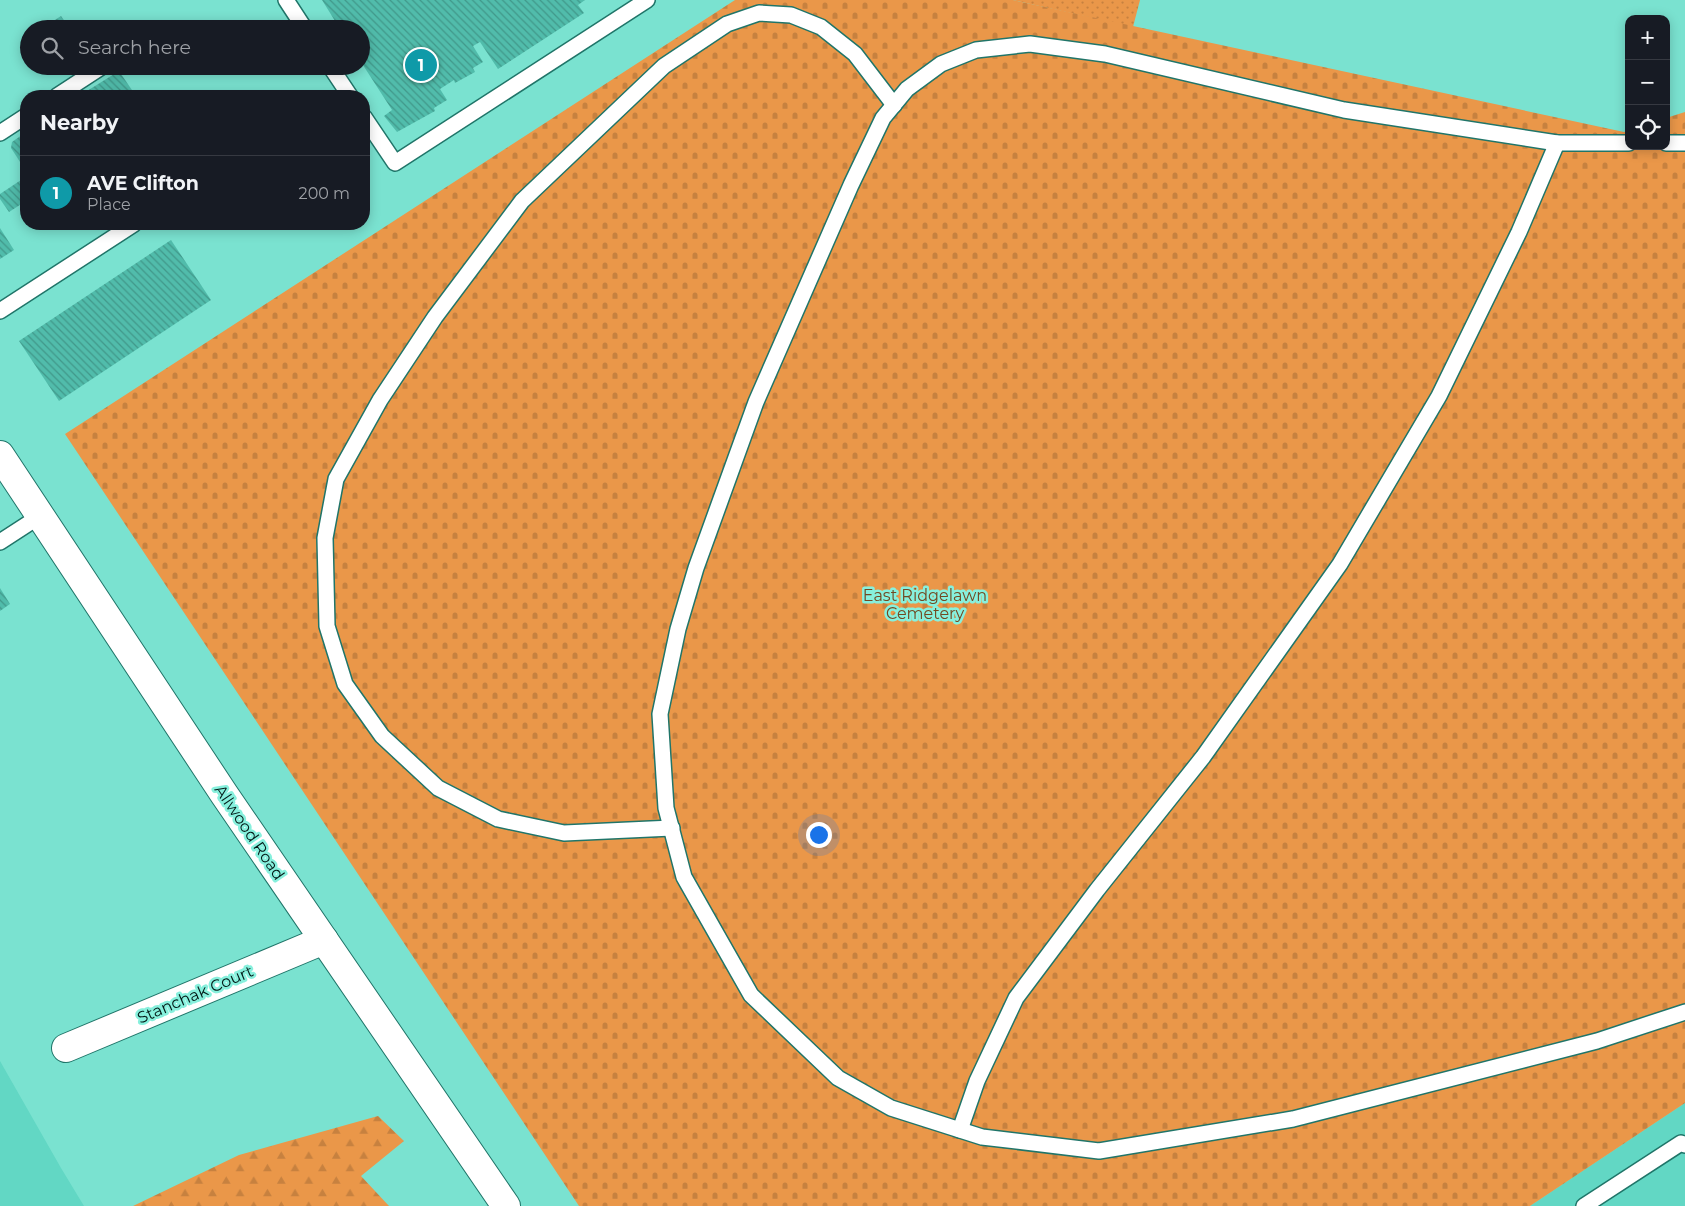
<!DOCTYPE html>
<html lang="en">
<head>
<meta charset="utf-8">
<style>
  body { margin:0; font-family:Montserrat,sans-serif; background:#242831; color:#f1f3f6 }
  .controls { position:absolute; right:15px; top:15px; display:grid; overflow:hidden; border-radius:10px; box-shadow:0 2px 12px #0003 }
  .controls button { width:45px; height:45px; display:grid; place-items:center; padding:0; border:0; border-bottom:1px solid #363941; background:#171b24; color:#f1f3f6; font:25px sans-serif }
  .you { position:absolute; left:818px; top:834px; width:18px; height:18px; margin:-12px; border:4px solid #fff; border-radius:50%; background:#1a73e8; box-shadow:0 0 0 8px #1a73e833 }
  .badge { display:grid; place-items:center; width:32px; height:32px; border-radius:50%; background:#d698b3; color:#fff; font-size:16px; font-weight:700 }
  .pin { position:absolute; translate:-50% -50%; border:2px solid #fff; box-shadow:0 1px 5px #0006 }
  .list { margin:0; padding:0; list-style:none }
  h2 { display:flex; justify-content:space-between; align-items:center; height:65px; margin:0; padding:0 20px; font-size:21px }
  h2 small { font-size:16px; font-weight:400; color:#9ea1a6 }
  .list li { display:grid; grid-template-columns:32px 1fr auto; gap:15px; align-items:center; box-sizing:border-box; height:75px; padding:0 20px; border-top:1px solid #363941 }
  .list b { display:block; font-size:19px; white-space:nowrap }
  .list p { margin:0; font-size:16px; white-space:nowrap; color:#9ea1a6 }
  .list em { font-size:16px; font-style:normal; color:#9ea1a6 }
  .icon { flex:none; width:28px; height:28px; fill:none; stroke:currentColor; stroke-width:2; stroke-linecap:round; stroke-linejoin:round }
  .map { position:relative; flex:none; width:1685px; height:1206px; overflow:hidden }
  .search { position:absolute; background:#171b24; box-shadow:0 2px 12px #0003; left:20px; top:20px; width:350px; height:55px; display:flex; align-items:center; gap:12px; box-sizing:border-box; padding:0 18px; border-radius:28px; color:#9ea1a6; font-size:19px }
  .panel { position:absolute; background:#171b24; box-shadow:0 2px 12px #0003; left:20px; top:90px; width:350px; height:140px; border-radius:20px }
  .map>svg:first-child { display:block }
  .built { fill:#62d7c4 }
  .grass { fill:url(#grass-dots) }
  .forest { fill:url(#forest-firs) }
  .cemetery { fill:url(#cemetery-stones) }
  .building { fill:url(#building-back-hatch) }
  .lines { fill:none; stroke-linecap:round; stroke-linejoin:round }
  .lane-casing { stroke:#207569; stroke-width:18 }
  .street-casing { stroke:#207569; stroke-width:30 }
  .secondary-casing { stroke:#207569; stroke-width:30 }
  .lane { stroke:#fff; stroke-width:15 }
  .street { stroke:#fff; stroke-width:28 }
  .secondary { stroke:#fff; stroke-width:28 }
  .labels { text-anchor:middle; stroke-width:5; stroke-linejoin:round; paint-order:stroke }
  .park-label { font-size:16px; fill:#724821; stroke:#87f0dd }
  .street-label { font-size:16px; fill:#021815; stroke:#87f0dd }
</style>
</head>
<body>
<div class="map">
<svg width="1685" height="1206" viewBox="0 0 1685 1206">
  <defs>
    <pattern id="grass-dots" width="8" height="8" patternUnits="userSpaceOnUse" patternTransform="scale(1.25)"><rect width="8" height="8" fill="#ea9749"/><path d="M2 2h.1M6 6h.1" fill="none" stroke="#c7813f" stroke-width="1.8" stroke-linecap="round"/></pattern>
    <pattern id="forest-firs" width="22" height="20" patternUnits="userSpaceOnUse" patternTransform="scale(1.25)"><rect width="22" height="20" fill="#ea9749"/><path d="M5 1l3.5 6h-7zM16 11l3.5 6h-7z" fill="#c7813f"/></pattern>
    <pattern id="cemetery-stones" width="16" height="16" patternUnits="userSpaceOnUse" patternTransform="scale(1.25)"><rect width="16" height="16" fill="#ea9749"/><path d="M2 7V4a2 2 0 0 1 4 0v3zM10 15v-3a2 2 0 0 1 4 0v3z" fill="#c7813f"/></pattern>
    <pattern id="building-back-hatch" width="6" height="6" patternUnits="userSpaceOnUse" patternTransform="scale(1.25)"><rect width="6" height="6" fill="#51bcab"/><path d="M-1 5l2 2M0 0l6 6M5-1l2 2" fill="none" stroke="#41988a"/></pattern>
  </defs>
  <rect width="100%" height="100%" fill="#7ae2d0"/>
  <!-- built -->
  <g class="built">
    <polygon points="0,1061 61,1168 84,1206 0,1206"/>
    <polygon points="1685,1103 1685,1206 1530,1206"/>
  </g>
  <!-- grass -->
  <polygon class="grass" points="1013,0 1140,0 1133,27"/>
  <!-- forest -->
  <polygon class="forest" points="378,1116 404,1141 361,1176 389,1206 133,1206 239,1155"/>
  <!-- cemetery -->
  <polygon class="cemetery" points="735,0 1013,0 1624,132 1629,130 1629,146 1666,146 1666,118 1685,112 1685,1103 1530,1206 579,1206 65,434"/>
  <!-- building -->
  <g class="building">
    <polygon points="322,0 585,0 578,5 584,13 498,69 480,42 473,46 483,62 473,68 475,72 455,83 454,80 440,89 447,100 434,108 435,111 397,132 384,116 392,110 361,62 361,29 340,29"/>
    <polygon points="61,16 70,29 41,29"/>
    <polygon points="119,71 136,96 90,96 87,91"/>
    <polygon points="26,132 26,171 11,148 12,142"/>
    <polygon points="21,180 26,188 26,201 9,212 0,199 0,194"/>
    <polygon points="0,228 14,250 0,259"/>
    <polygon points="171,240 211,300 59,401 19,341"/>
    <polygon points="0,588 10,604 0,611"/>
  </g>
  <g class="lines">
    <!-- lane casing -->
    <g class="lane-casing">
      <g id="lane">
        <polyline points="286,0 305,29"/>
        <polyline points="330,66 350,96"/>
        <polyline points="57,96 103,66"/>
        <polyline points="364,117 395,163 647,0"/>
        <polyline points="0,133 26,116"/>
        <polyline points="1629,143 1557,143 1344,110 1105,54 1030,44 976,50 941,64 907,89 883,118 851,185 756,402 696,568 678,629 660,714 666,808 684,877 751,995 838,1078 891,1108 982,1137 1099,1151 1293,1119 1597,1041 1685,1012"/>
        <polyline points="1666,143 1685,143"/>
        <polyline points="0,311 134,224"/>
        <polyline points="0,542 40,516"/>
        <polyline points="672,828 564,833 498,819 438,788 382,736 345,684 327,626 325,538 336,479 380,400 435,317 522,201 664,66 727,24 759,13 791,15 821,27 855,54 894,105"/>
        <polyline points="960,1130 977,1081 1016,998 1097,890 1203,757 1340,564 1439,396 1519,232 1557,143"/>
        <polyline points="1584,1206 1681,1143 1685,1145"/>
      </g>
    </g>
    <!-- street casing -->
    <g class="street-casing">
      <polyline id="street" points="66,1048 324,940"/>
    </g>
    <!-- secondary casing -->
    <g class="secondary-casing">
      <polyline id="secondary" points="0,455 224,794 506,1206"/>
    </g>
    <!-- lane -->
    <use href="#lane" class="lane"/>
    <!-- street -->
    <use href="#street" class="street"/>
    <!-- secondary -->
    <use href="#secondary" class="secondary"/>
  </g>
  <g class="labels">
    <!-- park labels -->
    <g class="park-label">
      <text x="925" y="601">East Ridgelawn<tspan x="925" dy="18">Cemetery</tspan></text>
    </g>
    <!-- street labels -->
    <g class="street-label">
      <text transform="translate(250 832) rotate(56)" y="6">Allwood Road</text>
      <text transform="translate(195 994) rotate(-23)" y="6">Stanchak Court</text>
    </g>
  </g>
</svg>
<div class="controls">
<button>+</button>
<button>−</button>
<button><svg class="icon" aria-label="locate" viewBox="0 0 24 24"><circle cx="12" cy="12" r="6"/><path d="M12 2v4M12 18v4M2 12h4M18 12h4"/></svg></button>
</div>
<div class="you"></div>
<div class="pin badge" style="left:421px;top:65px;background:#0f9aa8">1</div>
<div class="search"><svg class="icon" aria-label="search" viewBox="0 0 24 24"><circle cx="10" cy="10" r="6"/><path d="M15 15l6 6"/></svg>Search here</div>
<section class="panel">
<h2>Nearby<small></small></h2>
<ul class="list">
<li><span class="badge" style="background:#0f9aa8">1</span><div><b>AVE Clifton</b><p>Place</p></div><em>200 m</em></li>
</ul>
</section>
</div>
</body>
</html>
